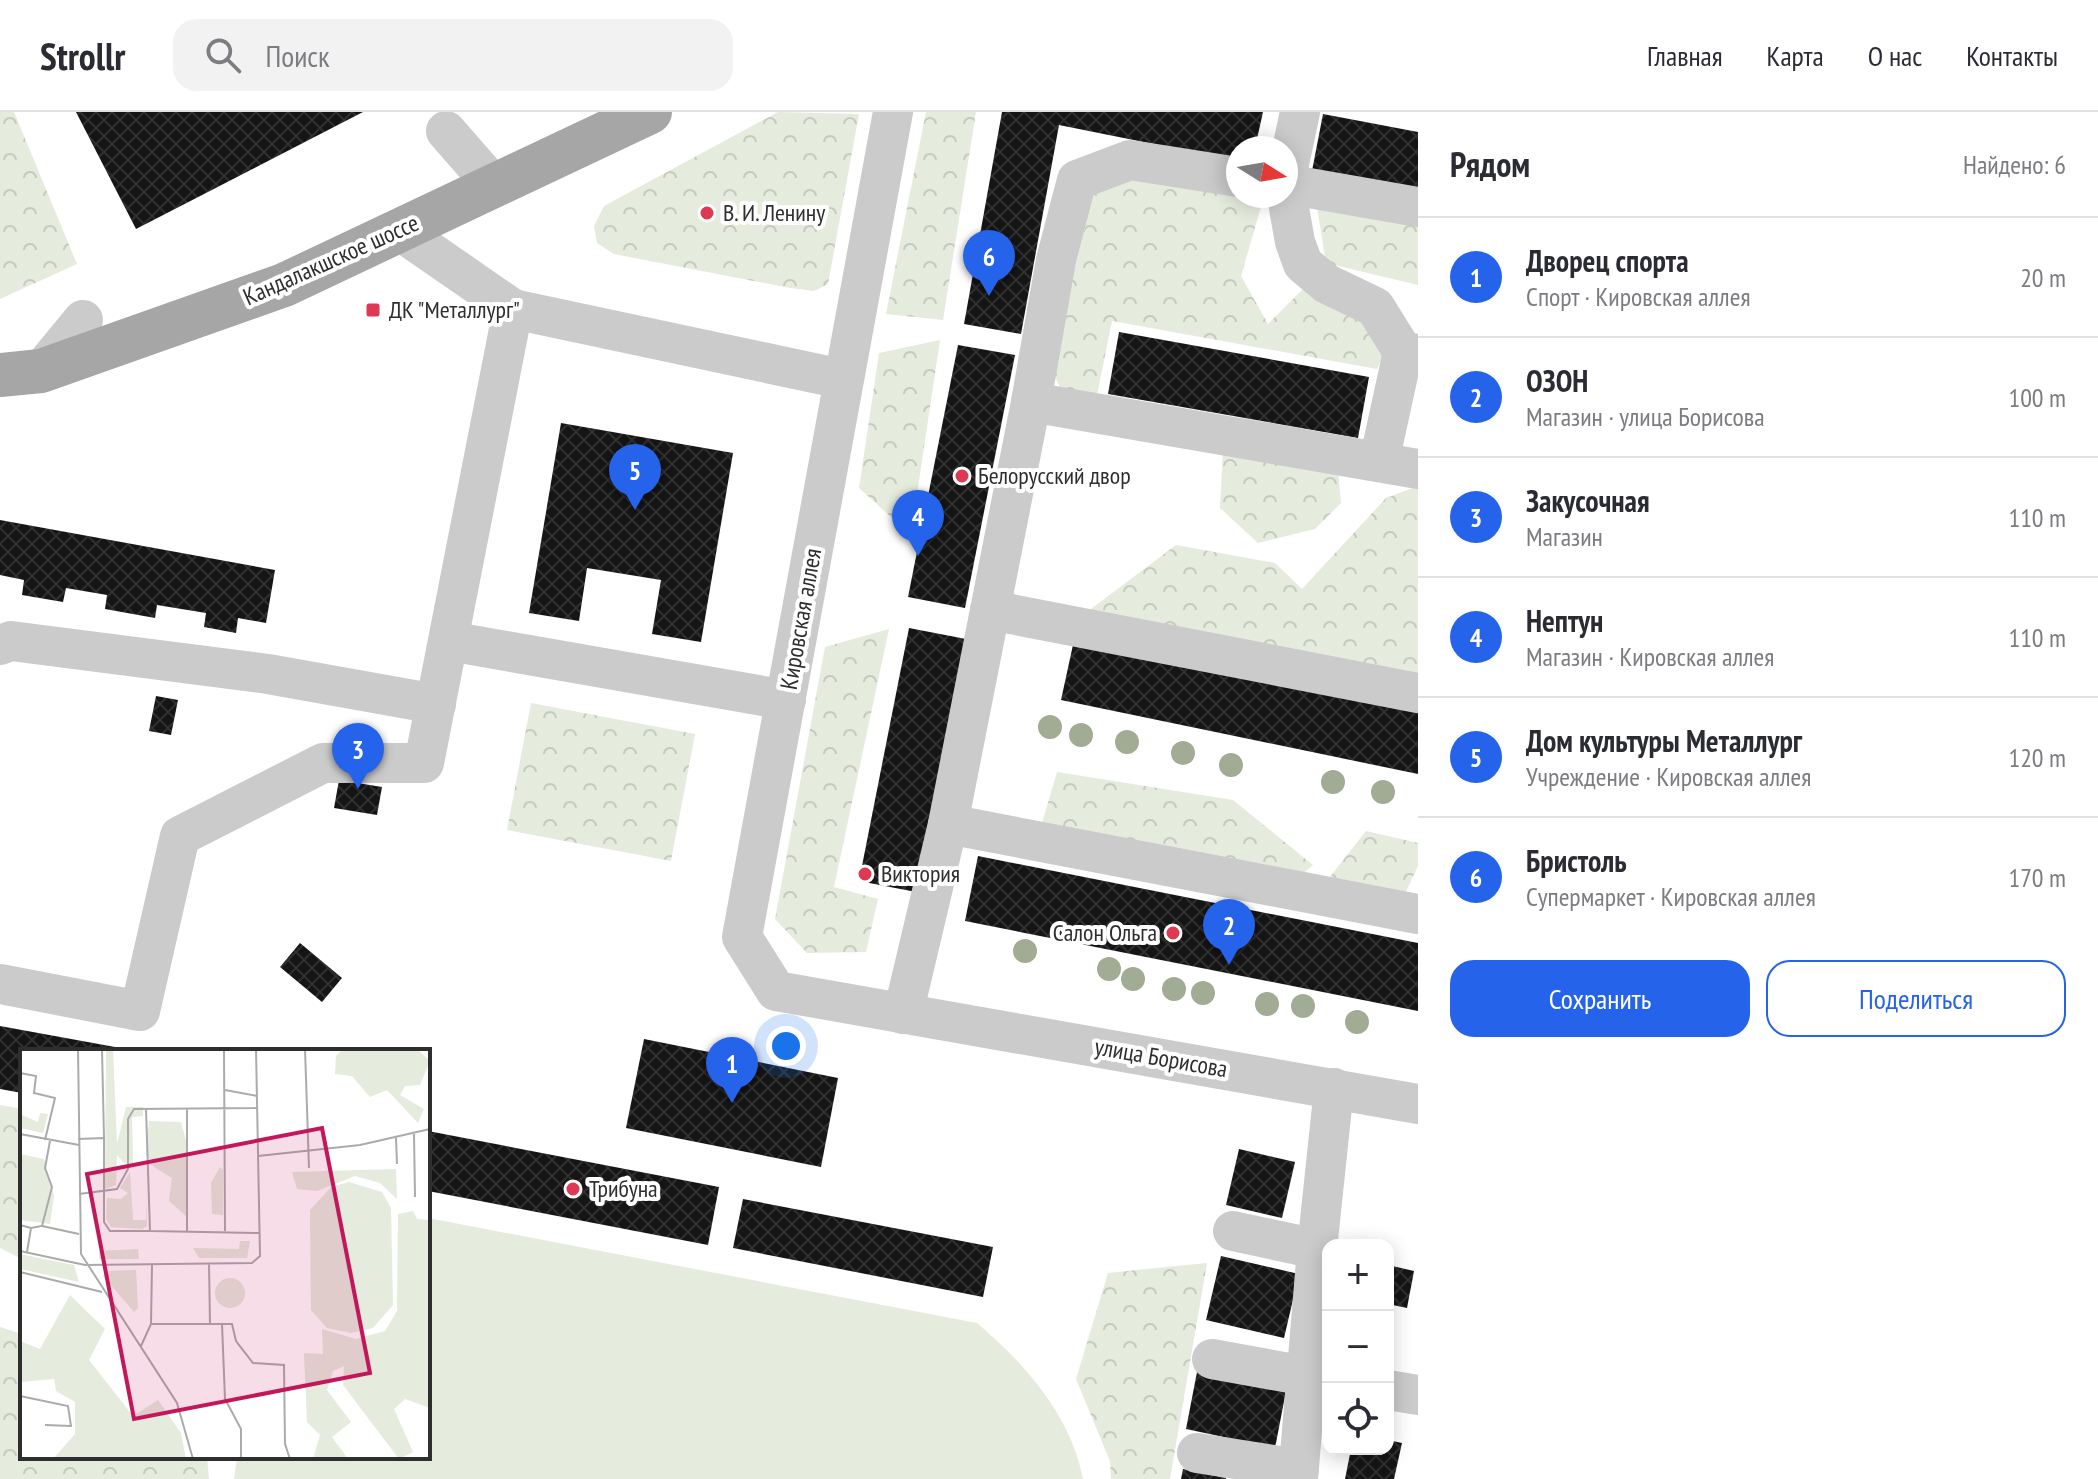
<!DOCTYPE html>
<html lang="ru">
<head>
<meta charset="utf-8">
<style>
  body { margin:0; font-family:"PT Sans Narrow",sans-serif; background:#f2f2f3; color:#2b2b33 }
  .controls { position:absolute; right:24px; bottom:24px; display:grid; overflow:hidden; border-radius:16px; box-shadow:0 4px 20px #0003 }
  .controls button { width:72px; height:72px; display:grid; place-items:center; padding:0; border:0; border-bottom:2px solid #e1e1e2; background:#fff; color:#2b2b33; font:40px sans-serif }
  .compass { position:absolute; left:1226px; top:24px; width:72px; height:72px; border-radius:50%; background:#fff; box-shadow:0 4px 20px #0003; rotate:101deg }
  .you { position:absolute; left:786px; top:934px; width:28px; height:28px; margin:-20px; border:6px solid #fff; border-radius:50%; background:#1a73e8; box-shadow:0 0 0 12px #1a73e833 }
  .badge { display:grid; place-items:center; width:52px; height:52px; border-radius:50%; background:#2563eb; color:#fff; font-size:26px; font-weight:700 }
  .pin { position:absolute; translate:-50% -66px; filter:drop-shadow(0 2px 4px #0008) }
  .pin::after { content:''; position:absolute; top:42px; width:28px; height:24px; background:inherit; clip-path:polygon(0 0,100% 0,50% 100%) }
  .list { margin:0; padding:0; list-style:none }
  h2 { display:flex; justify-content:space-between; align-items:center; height:104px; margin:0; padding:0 32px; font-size:34px }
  h2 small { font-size:26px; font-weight:400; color:#7c7c81 }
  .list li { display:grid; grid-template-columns:52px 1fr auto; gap:24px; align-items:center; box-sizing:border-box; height:120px; padding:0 32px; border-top:2px solid #e1e1e2 }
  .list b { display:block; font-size:30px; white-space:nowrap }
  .list p { margin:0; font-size:26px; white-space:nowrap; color:#7c7c81 }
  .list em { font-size:26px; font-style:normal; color:#7c7c81 }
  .actions { display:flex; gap:16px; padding:24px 32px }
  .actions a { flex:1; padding:18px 0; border:2px solid #2563eb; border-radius:24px; text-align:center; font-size:28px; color:#2563eb }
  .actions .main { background:#2563eb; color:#fff }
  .icon { flex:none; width:44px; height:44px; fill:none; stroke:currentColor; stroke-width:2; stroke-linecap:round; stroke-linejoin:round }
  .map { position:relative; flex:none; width:1418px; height:1367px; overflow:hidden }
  header { display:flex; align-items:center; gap:48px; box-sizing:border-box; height:112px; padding:0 40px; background:#fff; border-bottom:2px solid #e1e1e2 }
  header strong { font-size:38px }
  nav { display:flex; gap:44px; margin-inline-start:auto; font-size:28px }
  .search { width:560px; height:72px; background:#f2f2f3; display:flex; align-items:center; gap:20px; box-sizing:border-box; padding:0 28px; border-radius:24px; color:#7c7c81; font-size:30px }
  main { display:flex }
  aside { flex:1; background:#fff }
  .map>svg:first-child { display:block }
  .grass { fill:#e5ebdd }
  .forest { fill:url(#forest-crowns) }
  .building { fill:url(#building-cross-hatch) }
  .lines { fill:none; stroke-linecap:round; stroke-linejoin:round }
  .minor { stroke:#cbcbcb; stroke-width:40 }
  .major { stroke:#a6a6a6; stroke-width:44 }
  .tree { fill:#a2ac95 }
  .poi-dot { fill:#dd3952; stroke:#fff; stroke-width:3 }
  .labels { text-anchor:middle; stroke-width:8; stroke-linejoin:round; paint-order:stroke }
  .poi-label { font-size:24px; fill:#2e2e2e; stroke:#fff; text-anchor:start }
  .street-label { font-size:24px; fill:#2e2e2e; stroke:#fff }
  .inset-road { fill:none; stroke:#ababab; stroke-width:2 }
  .view { fill:#c2185b; fill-opacity:0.15; stroke:#c2185b; stroke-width:4 }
  .inset-edge { fill:none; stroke:#2e2e2e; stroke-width:4 }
</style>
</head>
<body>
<header>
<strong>Strollr</strong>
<div class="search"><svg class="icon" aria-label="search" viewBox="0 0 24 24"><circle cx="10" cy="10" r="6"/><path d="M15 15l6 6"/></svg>Поиск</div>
<nav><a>Главная</a><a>Карта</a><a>О нас</a><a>Контакты</a></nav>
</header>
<main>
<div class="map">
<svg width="1418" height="1367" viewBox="0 0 1418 1367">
  <defs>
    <pattern id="forest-crowns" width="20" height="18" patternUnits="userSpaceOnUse" patternTransform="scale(2)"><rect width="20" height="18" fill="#e5ebdd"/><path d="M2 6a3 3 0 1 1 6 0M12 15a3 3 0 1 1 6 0" fill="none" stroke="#c5cabe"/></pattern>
    <pattern id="building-cross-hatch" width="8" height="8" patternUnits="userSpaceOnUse" patternTransform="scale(2)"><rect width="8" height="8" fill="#151515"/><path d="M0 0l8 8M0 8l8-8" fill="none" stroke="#2f2f2f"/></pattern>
  </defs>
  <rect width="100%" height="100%" fill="#fff"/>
  <!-- grass -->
  <path class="grass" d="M428,1106L977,1211C1024,1251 1071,1303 1083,1367H234L237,1345H428Z"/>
  <!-- forest -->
  <g class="forest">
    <polygon points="0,0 14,0 77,152 0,187"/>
    <polygon points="778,0 859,2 828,172 814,179 790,176 614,142 597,131 594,114 604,94"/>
    <polygon points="926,0 976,0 943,208 886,202"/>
    <polygon points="1145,60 1238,84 1263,88 1241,164 1268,212 1305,175 1369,207 1383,244 1377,257 1112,209 1097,283 1062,280 1049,251 1095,79"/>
    <polygon points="1316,89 1418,109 1418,173 1326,151"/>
    <polygon points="940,228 913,409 902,415 859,376 879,241"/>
    <polygon points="1244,306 1300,316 1338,358 1341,391 1315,417 1258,431 1220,396 1223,339"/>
    <polygon points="1418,374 1418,576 1075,509 1176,433 1275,451 1302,477 1386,386"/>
    <polygon points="889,517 834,775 878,787 866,840 807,841 775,807 825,535"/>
    <polygon points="531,591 695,622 671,749 507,718"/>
    <polygon points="1057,660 1233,688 1313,753 1294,769 1040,718"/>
    <polygon points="1366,719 1418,731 1418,754 1402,788 1322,775"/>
    <polygon points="0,993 22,997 22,1147 0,1136"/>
    <polygon points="1207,1151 1170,1367 1111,1367 1110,1349 1076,1267 1108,1161"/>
    <polygon points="0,1215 22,1222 22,1345 207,1345 209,1367 0,1367"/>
  </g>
  <!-- building -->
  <g class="building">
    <polygon points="76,0 363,0 136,117"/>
    <polygon points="1002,0 1263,0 1255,36 1238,36 1238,49 1059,13 1021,222 964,212"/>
    <polygon points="1323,2 1418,20 1418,80 1312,59"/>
    <polygon points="1119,220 1369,265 1358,326 1108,282"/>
    <polygon points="958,233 1015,243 965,496 908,485"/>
    <polygon points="561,311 733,341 701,530 652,522 661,468 587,456 579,509 529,501"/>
    <polygon points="0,408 275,458 266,511 238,506 236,521 204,515 206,501 157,493 155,506 105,497 107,483 66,476 63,490 22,483 24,468 0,463"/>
    <polygon points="909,516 966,527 916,780 859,769"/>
    <polygon points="1076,519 1418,589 1418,662 1061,588"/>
    <polygon points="156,584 178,588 171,623 149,619"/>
    <polygon points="339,668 382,675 377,703 334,696"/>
    <polygon points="978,744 1418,831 1418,899 965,809"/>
    <polygon points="300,831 342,866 322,890 280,855"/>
    <polygon points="0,914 126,937 126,939 22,939 22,981 0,977"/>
    <polygon points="644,927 838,966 821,1055 626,1016"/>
    <polygon points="428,1019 719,1075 708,1133 428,1079"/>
    <polygon points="1239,1037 1295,1050 1282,1106 1226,1093"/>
    <polygon points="743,1087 993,1135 983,1185 733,1136"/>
    <polygon points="1221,1144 1299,1162 1284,1226 1206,1208"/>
    <polygon points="1388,1153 1414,1159 1407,1196 1388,1192"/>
    <polygon points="1197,1260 1286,1279 1275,1336 1186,1317"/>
    <polygon points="1388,1328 1402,1331 1394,1367 1345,1367 1351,1337 1388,1337"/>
    <polygon points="1183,1357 1226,1366 1226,1367 1181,1367"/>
  </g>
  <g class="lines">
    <!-- minor -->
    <g class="minor">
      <polyline points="893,0 742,825 776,879 1418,992"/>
      <polyline points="446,19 494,74"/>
      <polyline points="1238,65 1130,48 1077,68 1056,148 1031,290 1418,357"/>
      <polyline points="1286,66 1300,0"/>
      <polyline points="1286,72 1418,95"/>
      <polyline points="1286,79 1295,130 1303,152 1327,172 1375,195 1403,240 1418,242"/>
      <polyline points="400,119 513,197 842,267"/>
      <polyline points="41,259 83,208"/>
      <polyline points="1379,350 1403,240"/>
      <polyline points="990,498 1418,581"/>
      <polyline points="449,529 786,588"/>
      <polyline points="0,533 11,529 268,562 436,592"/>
      <polyline points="948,712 1418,802"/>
      <polyline points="0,872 140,899 180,724 323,651 424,651 513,197"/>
      <polyline points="903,902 948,712 1031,290"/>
      <polyline points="1233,1119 1317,1137"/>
      <polyline points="1212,1247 1328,1268"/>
      <polyline points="1388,1278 1418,1283"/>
      <polyline points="1197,1341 1299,1357"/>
      <polyline points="1298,1367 1317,1137 1334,976"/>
    </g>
    <!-- major -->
    <polyline class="major" points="0,263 41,259 284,173 650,0"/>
  </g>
  <!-- trees -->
  <g class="tree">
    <circle cx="1050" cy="615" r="12"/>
    <circle cx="1081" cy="623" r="12"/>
    <circle cx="1127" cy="630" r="12"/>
    <circle cx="1183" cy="641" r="12"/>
    <circle cx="1231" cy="653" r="12"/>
    <circle cx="1333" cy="670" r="12"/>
    <circle cx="1383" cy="680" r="12"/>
    <circle cx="1025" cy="839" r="12"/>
    <circle cx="1109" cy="857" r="12"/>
    <circle cx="1133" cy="867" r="12"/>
    <circle cx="1174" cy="877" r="12"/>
    <circle cx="1203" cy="881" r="12"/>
    <circle cx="1267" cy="892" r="12"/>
    <circle cx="1303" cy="894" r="12"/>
    <circle cx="1357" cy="910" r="12"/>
  </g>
  <!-- markers -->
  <g class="poi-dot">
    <circle cx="707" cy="101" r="8"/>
    <rect x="365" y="190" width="16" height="16" rx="4"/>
    <circle cx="962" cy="364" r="8"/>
    <circle cx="865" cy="762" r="8"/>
    <circle cx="1173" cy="821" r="8"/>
    <circle cx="573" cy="1077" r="8"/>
  </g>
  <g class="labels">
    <!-- poi labels -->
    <g class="poi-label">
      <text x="723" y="109">В. И. Ленину</text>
      <text x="389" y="206">ДК "Металлург"</text>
      <text x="978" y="372">Белорусский двор</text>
      <text x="881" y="770">Виктория</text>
      <text x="1157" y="829" text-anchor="end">Салон Ольга</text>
      <text x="589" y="1085">Трибуна</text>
    </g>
    <!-- street labels -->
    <g class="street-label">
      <text transform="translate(331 148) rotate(-24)" y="8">Кандалакшское шоссе</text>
      <text transform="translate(801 507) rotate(-80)" y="8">Кировская аллея</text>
      <text transform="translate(1161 946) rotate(10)" y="8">улица Борисова</text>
    </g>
  </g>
  <!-- overview -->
  <g transform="translate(20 937)">
    <rect width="410" height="410" fill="#fff"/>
    <path d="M0,105L24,110L34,147L30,175L0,171ZM329,133L362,143L371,159L373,256L353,279L331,284L307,279L291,261L290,161L311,138Z" fill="#e5ebdd"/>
    <path d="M86,0H93L97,95L106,58H123V67L112,68L113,115L104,114L97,106L96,136L85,140ZM323,0H397L410,12L400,36L385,37L380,46L404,60L398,74L367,41L350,48L332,27L315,25L316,7ZM20,64L28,65L23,84L0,79L2,66L18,73ZM129,72L161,73L166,91V167L149,152L152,129L134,118L126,105ZM200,118L203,121V166L192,165L191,134ZM376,120L377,150L360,134L335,127L297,142L277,140L272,123ZM110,123L113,171H126V146L127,177L122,180L91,178L86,170L87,149L101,150L108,144L100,139ZM393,162L397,170L410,171V359L385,350L374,360L393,403L379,410L323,336L324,317L313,322L307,341L331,373L312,388L328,410H293L300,386L287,373L284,304L303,305L302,280L336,290L365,282L377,262L378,165ZM220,192H230L227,209H179L173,199L219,200ZM118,200L119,210H79V202ZM0,205L54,216L59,233L0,220ZM116,221L118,259L114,263L83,227L86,222ZM195 244a15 15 0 1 1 30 0a15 15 0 1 1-30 0ZM50,246L85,280L69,311L113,367L138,351L161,384L166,410H33L55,385V353L36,342L34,330L0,333V292L20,300Z" fill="#e5ebdd"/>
    <path class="inset-road" d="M58,0L61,205L157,354L173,410M82,0L84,89M204,0L205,182M285,0L289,119M0,24L16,27L14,44L35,49L25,91M205,41L237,47M0,85L59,96M394,85L395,148M376,89L377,115M58,90L84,89V173L90,182H130L126,60M238,107L340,96L410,80M59,145L97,140L108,120V70L114,60L237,59M0,176L11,179L7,203M22,177L59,185M11,179L22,177L32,138L25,119L30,92M130,182L239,184M167,182V59M0,202L65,216L232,214L240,207L236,0M189,214L190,275M0,223L82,243M131,275H212L216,292L233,314L264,316L265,395L270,410M202,275L205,350L221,380V410M121,297L131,275L132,216M0,347L48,357L51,377L25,376"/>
    <path class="view" d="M302,79L350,324L114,370L67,125Z"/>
    <rect width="410" height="410" class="inset-edge"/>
  </g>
</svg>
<div class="controls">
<button>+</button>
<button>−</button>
<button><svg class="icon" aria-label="locate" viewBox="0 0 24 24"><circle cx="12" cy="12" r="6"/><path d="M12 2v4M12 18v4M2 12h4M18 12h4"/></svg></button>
</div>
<svg class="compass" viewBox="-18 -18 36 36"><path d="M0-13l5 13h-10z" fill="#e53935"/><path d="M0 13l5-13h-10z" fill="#7c7c81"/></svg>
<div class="you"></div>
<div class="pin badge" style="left:732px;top:991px">1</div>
<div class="pin badge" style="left:1229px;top:853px">2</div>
<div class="pin badge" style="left:358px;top:677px">3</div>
<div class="pin badge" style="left:918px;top:444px">4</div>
<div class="pin badge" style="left:635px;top:398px">5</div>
<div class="pin badge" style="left:989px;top:184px">6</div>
</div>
<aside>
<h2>Рядом<small>Найдено: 6</small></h2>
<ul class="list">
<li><span class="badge">1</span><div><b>Дворец спорта</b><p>Спорт · Кировская аллея</p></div><em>20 m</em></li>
<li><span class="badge">2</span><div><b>ОЗОН</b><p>Магазин · улица Борисова</p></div><em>100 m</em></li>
<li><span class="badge">3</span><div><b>Закусочная</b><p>Магазин</p></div><em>110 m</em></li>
<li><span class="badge">4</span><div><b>Нептун</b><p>Магазин · Кировская аллея</p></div><em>110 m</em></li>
<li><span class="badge">5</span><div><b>Дом культуры Металлург</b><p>Учреждение · Кировская аллея</p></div><em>120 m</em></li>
<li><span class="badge">6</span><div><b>Бристоль</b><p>Супермаркет · Кировская аллея</p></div><em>170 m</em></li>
</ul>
<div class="actions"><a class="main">Сохранить</a><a>Поделиться</a></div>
</aside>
</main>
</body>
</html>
